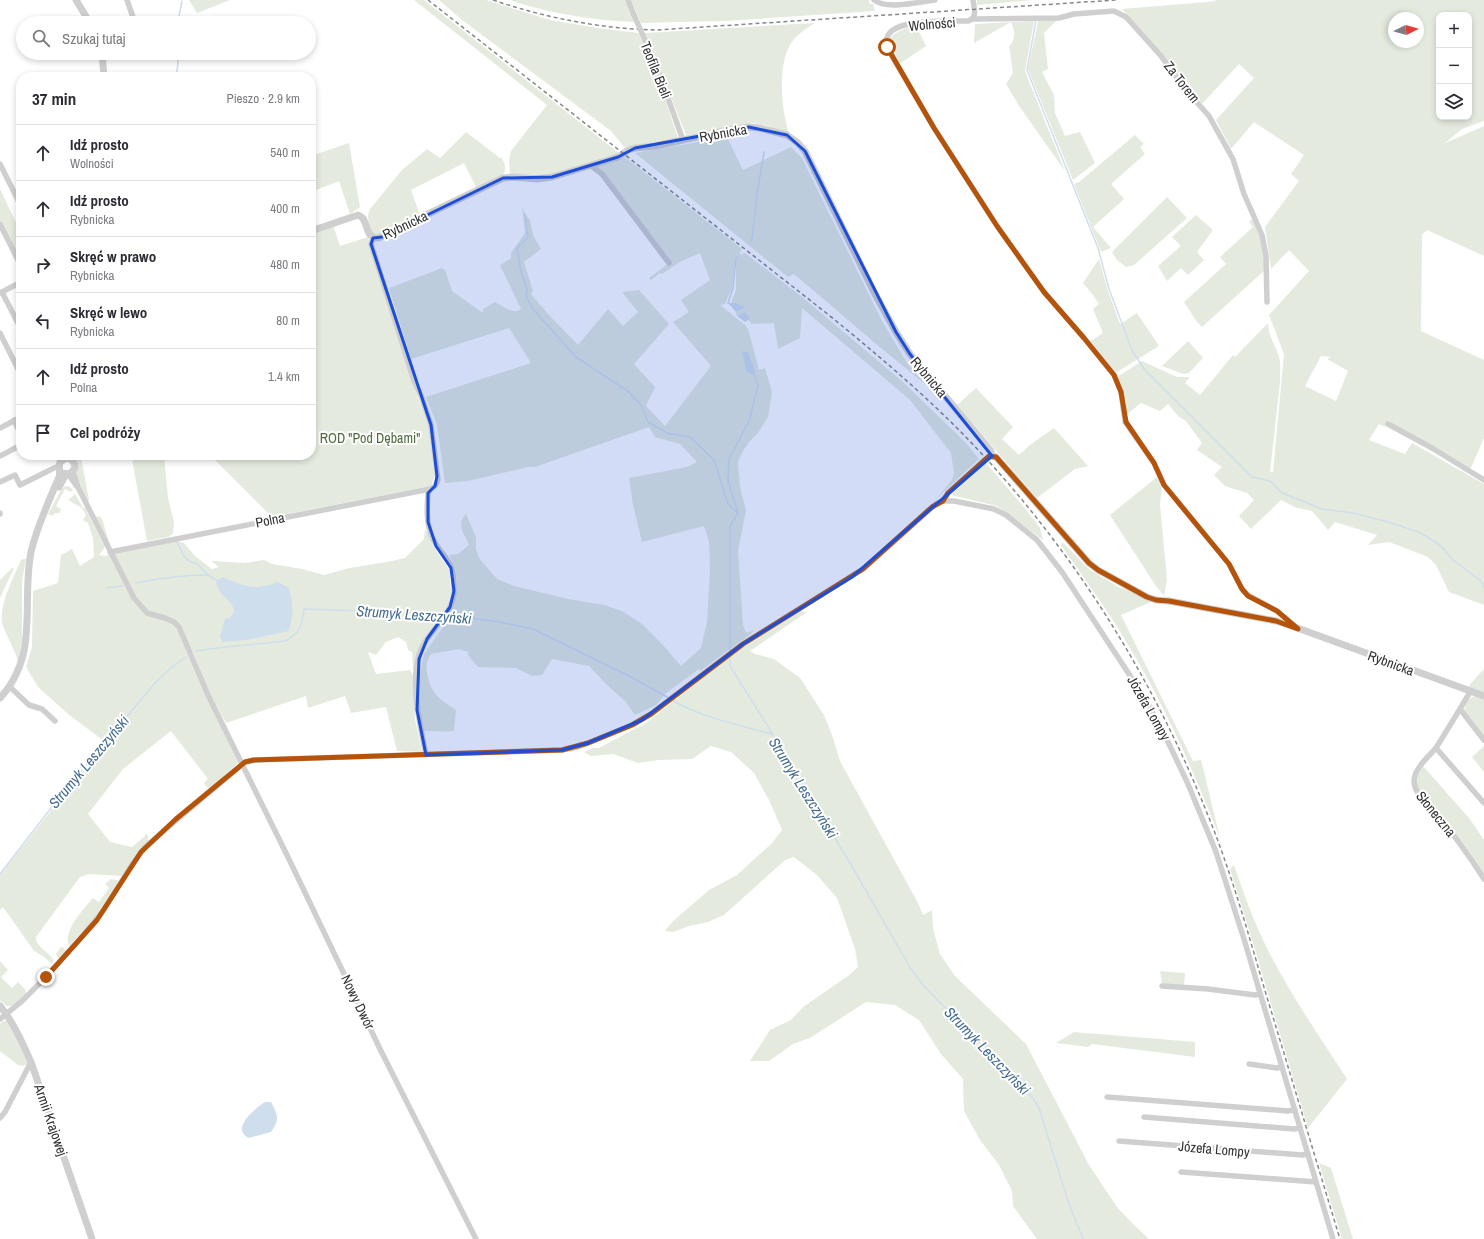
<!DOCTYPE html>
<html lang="pl">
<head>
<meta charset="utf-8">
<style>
  body { margin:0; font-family:"Archivo Narrow",sans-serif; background:#f7f7f7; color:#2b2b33 }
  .controls { position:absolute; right:12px; top:12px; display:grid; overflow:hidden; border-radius:8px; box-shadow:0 2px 6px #0003 }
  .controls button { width:36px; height:36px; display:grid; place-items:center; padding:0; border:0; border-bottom:1px solid #e1e1e2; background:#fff; color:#2b2b33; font:20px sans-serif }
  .compass { position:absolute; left:1388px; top:12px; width:36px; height:36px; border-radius:50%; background:#fff; box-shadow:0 2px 6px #0003; rotate:84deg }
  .stop { position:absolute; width:12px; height:12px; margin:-9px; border:3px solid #b45309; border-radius:50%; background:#fff }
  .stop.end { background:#b45309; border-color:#fff; box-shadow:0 1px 4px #0008 }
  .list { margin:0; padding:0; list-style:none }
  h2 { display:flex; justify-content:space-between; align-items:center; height:52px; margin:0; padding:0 16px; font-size:17px }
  h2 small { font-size:13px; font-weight:400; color:#7c7c81 }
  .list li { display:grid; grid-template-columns:26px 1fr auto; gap:12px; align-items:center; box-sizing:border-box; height:56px; padding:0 16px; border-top:1px solid #e1e1e2 }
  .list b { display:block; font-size:15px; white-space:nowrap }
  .list p { margin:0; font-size:13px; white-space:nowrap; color:#7c7c81 }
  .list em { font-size:13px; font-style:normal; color:#7c7c81 }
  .icon { flex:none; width:22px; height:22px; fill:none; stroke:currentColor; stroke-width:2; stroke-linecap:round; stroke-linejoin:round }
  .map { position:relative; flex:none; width:1484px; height:1239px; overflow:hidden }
  .search { position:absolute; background:#fff; box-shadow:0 2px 6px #0003; left:16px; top:16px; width:300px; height:44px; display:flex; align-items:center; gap:10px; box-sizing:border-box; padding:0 14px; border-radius:22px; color:#7c7c81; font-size:15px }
  .panel { position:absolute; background:#fff; box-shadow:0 2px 6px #0003; left:16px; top:72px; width:300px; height:388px; border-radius:16px }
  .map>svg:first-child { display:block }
  .green { fill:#e4ebde; fill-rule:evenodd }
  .water { fill:#cfdeec }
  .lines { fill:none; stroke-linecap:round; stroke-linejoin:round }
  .stream { stroke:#cfdeec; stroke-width:1.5 }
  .minor { stroke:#cfcfcf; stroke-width:5.5 }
  .tertiary { stroke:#cfcfcf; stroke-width:7 }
  .rail { stroke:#878787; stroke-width:1.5; stroke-dasharray:4 3; stroke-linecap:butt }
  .minor-bridge { stroke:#cfcfcf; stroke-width:5.5 }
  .route { stroke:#b45309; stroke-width:5 }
  .marked { fill:#1d4ed8; fill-opacity:0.2; stroke:#1d4ed8; stroke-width:3; stroke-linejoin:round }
  .labels { text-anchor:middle; stroke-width:4; stroke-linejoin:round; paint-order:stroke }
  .street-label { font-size:14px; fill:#323232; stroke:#fff }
  .park-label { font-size:14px; fill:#516c40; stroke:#fff }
  .water-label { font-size:15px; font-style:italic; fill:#426c92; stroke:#fff }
</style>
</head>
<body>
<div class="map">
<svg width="1484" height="1239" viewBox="0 0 1484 1239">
  <rect width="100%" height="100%" fill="#fff"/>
  <!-- green -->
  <g class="green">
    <polygon points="189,0 230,0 197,13"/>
    <polygon points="414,0 424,0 620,154 548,176 535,177 510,175 509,160 511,151 547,105"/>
    <polygon points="439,0 486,0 550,20 597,28 639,33 656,72 678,138 655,143 624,147 611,131 462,20"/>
    <path d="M510,0H625L635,22C597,21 546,13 510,0Z"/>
    <polygon points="631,0 869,0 870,4 873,4 875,11 725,21 641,23"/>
    <polygon points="977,0 1033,0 977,5"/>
    <path d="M1211,0H1484V121L1462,129L1445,143L1484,126V256L1427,230L1422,235L1421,331L1484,360V438L1470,470L1387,423L1385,427L1379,424L1369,440L1405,454L1412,443L1484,484V605L1449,592L1436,565L1428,557L1389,542L1368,545L1377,535L1335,522L1328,530L1312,511L1297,508L1281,500L1251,529L1239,516L1254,500L1247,493L1225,486L1214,475L1222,467L1197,450L1202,443L1186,421L1179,417L1168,404L1160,411L1141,403L1126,415V401L1117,377L1142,361L1177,377H1190L1185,383L1200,395L1233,355L1235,357L1268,323C1268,335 1275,345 1279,357C1281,364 1280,374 1280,382L1270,472H1273L1284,354L1269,315L1309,271L1289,250L1271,269L1265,227L1299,181L1291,174L1304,155L1254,122L1231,149L1216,120L1254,78L1239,64L1202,104L1122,9L1218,1ZM1439,15H1469V117H1439ZM1394,18H1418V42H1394ZM1321,356L1331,357L1327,359L1348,371L1336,401L1305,386Z"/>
    <polygon points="1057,20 1044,33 1048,69 1042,72 1054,95 1055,113 1065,136 1080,132 1095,163 1073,180 1028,69 1038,21"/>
    <path d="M1034,21L1025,71L1065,171L1019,106L1006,84L1013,73L1009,46C1016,40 1015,30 1011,22L974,43L975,24Z"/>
    <path d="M815,23C808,27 801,32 795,38C776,58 781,109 789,134L765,125L752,123L686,135L645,33Z"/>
    <path d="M916,26L926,46L898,65L888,41C895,31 905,28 916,26Z"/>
    <path d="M466,132L500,158L501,157C515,177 491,182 477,189L464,163L411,190L420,215L381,235H372C369,225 366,219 370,209L402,170L427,149L440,158Z"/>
    <polygon points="1135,135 1144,144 1140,147 1145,154 1111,184 1124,199 1093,227 1111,248 1101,252 1074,184 1079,182"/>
    <polygon points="727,137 743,170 791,147 802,158 882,321 907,363 925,384 875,343 794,274 788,277 635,153"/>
    <polygon points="349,143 360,207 350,214 339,181 311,192 311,156"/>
    <path d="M625,157L742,249L736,257L732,288L725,304L720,305L745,325L748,329L759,370L765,368L772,392L768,417L758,433L749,442L743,451L738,462L740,488L746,510L738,551L743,625L746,633L755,630L748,636L700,671L699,669L666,693L656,705L635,715L626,702L606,684L589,666L552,659L542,675L532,676L516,668L478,667L468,655V652L459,649L431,654C425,663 426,668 428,678C432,695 442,701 456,710L454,731C443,732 434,731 423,731L419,702V679L424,654L450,617L457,590L456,570L449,555L458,554L469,545C464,533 456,525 466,514L476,537V549L479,558L497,579L514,586L568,599L604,605L622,611L641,623L662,644L681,666L701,648L707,622L710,570L709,541L704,526L642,542L633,505L629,478L687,467L697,462L680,444L655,437L649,427L535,467H528L468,481L445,483L437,425L426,397L531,363L509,328L411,359L389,288L442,268L445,270L452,291L483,313V309L495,302C503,306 513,315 521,309L500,265L511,258V253L525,233L522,206L525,214L530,220L533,235L541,249L524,262L533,291L531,294L549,315L578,345L608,309L623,326L638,312L622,292L639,290L669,324L634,364L655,387L646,406L665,426L711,366L673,322L689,312L681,300L710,280L700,253L680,262L662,274L660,273L651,280L649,278L669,263L594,167Z"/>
    <polygon points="0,189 21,233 21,263 0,220"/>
    <polygon points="1167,197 1187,218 1134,265 1126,267 1117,260 1112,252"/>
    <polygon points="1196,215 1213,230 1197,252 1204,260 1188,275 1181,268 1167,281 1158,266 1181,246 1172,237"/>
    <path d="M1252,219L1260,236L1266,269L1202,327C1195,321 1190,310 1184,302L1226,264L1220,257L1253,227L1249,222Z"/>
    <polygon points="333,225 340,246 368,237 415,390 429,427 435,475 431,486 272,517 210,455 311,455 311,259 316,257 311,246 311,233"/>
    <polygon points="745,253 802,297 903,382 967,444 979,459 936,499 952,480 954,473 951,453 910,400 802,308 800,338 778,349 774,323 751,324 745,312 737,316 736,312 743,309 736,303 731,303 736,290 736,258"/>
    <polygon points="1099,259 1107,288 1120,324 1137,313 1159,346 1117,372 1114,372 1091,341 1103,333 1093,309 1099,304 1093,295 1083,283"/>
    <polygon points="1188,341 1203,358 1189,373 1183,374 1162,366"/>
    <polygon points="976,388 1013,427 1002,439 1019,455 1030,445 1054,428 1088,466 1075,469 1037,498 957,405"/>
    <polygon points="77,455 81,455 81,457 89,500 88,501 76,476"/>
    <polygon points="135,455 164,455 168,498 174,522 173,534 168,537 147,541 132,459 135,458"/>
    <polygon points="985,462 1028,512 1040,528 1043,540 997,506 951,495"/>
    <polygon points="1157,477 1162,486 1160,504 1167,580 1164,596 1156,586 1110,515"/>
    <polygon points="65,486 70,487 73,490 70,492 65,489 56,506 61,509 60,513 55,513 53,516 48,514 61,490"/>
    <path d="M75,494L83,508H85L105,547L99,555L105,556L128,549L173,540L184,543L195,556L212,569L219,567L211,561L245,563L264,560L272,564L302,569L324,575L349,568L387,562L405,558L424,539L425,529L437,552L446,565L450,571L451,595L447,609L434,625L419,650L415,669L413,670L412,652L408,650L406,642L398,637L386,642L376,655L368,652L376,674L410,670L414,677L415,719L422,752L397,751L386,707L351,713L345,696L308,708L306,696L226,723L209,692L193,652L189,656L238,763L212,787L208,788L204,783L208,779L171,731L123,769L88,814L110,842L132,847L145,836V833L148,836V841L121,876L89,874L80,877L36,937C36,949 51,951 54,962L52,964L43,956L34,951L3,907L0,910V875L61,798L127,719L104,741L68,714L38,687L26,667L32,647L33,591L58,583L61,555L72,549L80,566L94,557L93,538L88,523L83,520L86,515L82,508L68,500Z"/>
    <polygon points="99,516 102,519 110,545 95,517"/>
    <path d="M1062,542L1090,570L1117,586L1153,601L1121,615L1193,761L1201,760L1220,838C1193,770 1163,701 1124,638C1105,606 1082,576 1061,545Z"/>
    <path d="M24,559H26L22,581V640L18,661C14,647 6,636 2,623C0,602 13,579 21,560Z"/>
    <polygon points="12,568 14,568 0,598 0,580"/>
    <polygon points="800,611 807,612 750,651 755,654 774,659 800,678 824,715 832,735 840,761 918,903 923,915 932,910 933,928 940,954 955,976 1026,1044 1089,1165 1117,1207 1133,1224 1149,1239 1037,1239 1013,1206 1012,1191 999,1165 980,1140 964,1111 963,1079 941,1054 919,1020 895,1005 866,1002 810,1038 793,1044 769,1061 750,1061 770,1030 791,1020 803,1007 848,976 858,967 855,949 837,898 817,875 794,857 785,860 724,915 708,922 689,926 673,932 665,931 672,922 709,890 737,875 772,843 782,830 770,802 754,773 731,752 711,746 692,759 659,760 638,763 613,754 591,756 584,752 593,748 599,748 646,723 693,686 714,667 754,640"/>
    <polygon points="1484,669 1484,694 1468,688 1471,683"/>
    <polygon points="1474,696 1484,698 1484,738 1464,710 1468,700"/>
    <polygon points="1484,746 1484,772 1472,757"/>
    <path d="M1423,766L1469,818L1484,840V876C1475,861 1466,846 1455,833C1443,817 1418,799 1415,779Z"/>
    <path d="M1234,865C1243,891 1252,917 1264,942C1287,990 1318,1034 1347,1079L1308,1128L1256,953L1230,869Z"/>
    <path d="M111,879L117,880L118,882L95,918L69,946C62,932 84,908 93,898L99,902L109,888L105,884Z"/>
    <polygon points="61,947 64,948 66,951 58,958 56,954"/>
    <polygon points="0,961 8,970 1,977 12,988 18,982 25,989 26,994 15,1003 11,1006 6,1006 0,1000"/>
    <polygon points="1160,971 1185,973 1184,986 1162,984"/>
    <polygon points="3,1021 8,1021 20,1041 28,1064 23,1066 18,1065 0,1051 0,1024"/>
    <polygon points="1074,1032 1195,1042 1195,1057 1092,1044 1088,1047 1056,1043"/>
    <polygon points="1319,1163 1331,1168 1353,1239 1342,1239"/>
  </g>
  <!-- water -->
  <g class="water">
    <polygon points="728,303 736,303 744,307 743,309 736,312"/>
    <polygon points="745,312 750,319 745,322 737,316"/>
    <polygon points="742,351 748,352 755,371 754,375 746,371"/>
    <path d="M222,577C246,586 253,591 278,582L289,588C294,605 293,614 289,631L247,640L222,642L220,636L225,619L230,618L234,611C232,598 220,599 216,582Z"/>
    <path d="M265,1102H271C278,1115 280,1120 271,1132L248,1138C246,1136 244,1135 243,1133C237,1123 257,1107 265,1102Z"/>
  </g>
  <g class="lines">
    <!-- stream -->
    <g class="stream">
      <polyline points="1036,20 1027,70 1098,248 1109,289 1132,350 1144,369 1252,477 1270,481 1282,493 1322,509 1353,513 1392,523 1421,533 1441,546 1453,560 1481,581 1484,588"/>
      <polyline points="178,21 182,1"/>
      <polyline points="176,77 178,63 177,53"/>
      <polyline points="525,214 528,237 517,248 521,272 527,289 526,296 532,308 576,357 629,392 641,405 648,422 667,433 690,437 714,460 728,504 738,513"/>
      <polyline points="751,241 752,239 757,194 764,152"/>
      <polyline points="728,303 733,288 736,258 740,254"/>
      <polyline points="176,540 183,555 189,561 197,564 208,575 218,581"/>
      <path d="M136,583C161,578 182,575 208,575"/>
      <polyline points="106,588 122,586"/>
      <polyline points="448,615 500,622 533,629 627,675 669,698"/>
      <path d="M196,651L217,648L286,641C300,633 303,624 304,609L444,614"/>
      <polyline points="730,651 730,526 738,513 728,481 729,459 749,421 758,386 754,375"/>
      <polyline points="730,657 730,666 772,733"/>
      <path d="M672,700C702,718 739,725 772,734L850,863L911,969L923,985L1032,1097L1039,1108L1068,1201L1083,1239"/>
      <polyline points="0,874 58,799 155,683 172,667 186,657"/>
    </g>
    <!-- minor -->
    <g class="minor">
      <polyline points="127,0 134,20 127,23"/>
      <polyline points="628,0 634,15"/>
      <path d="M874,0C886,10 919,2 935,0"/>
      <path d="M973,0C974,8 978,18 968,21C951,22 871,15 889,51L934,128L997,226L1044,292L1084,338L1114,375L1121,392L1125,422L1154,463L1164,485L1229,564L1242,589L1248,595L1277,611L1295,626"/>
      <polyline points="973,19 1059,18 1074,14 1114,11 1126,17 1161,56 1185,89 1209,116 1233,159 1244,194 1262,235 1266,256 1267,302"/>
      <polyline points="645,40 660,76 683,140"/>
      <polyline points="0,164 21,206"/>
      <polyline points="590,165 602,174 669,263"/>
      <polyline points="0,224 21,266"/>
      <path d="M373,238L371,244L414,381L421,396L431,425L438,480L435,486L430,489L428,493C427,507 426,521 431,535C436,547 445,555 451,566C454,572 454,582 454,590C454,613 432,628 422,647C408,678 420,724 426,755"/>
      <polyline points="2,292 21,329"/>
      <polyline points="0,293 21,282"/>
      <polyline points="0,333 21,375"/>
      <polyline points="14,420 21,435"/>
      <polyline points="1388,424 1432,448 1484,480"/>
      <polyline points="0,428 21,417"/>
      <polyline points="0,456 21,445"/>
      <polyline points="73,472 78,487"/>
      <polyline points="68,474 79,489 134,598 147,613 165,618 174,622 179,627 208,695 242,764 286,853 381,1051 476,1239"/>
      <polyline points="0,482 15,475 20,485 54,468 59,466"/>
      <polyline points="943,501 948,493 986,459 992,456"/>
      <polyline points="0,513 0,514"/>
      <polyline points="110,552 430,489"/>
      <polyline points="10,687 29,705 42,709 55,721"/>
      <polyline points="1470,692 1460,709 1484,740"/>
      <polyline points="1460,709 1436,748 1484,803"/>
      <path d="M1436,748C1428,757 1414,769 1414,781C1414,791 1422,798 1428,804C1449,828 1467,852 1484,879"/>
      <polyline points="1162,986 1208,989 1255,995 1260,994"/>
      <polyline points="0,1019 22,1001 39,984 80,939 103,911 131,866 146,846 245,762 254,760 562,750 578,747 588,743 632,725 651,714 743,644 863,569 937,503 943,501 954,501 994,509 1006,515 1037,540 1062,572 1146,700 1169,744 1188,784 1216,852 1244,939 1333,1239"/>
      <polyline points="1249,1064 1277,1068 1282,1067"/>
      <polyline points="1107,1097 1288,1111 1295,1110"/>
      <polyline points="1144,1117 1294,1129 1300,1128"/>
      <polyline points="0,1118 5,1112 31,1062"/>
      <polyline points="1119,1141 1302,1155 1308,1154"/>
      <polyline points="1181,1172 1316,1182"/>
    </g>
    <!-- tertiary -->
    <g class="tertiary">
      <polyline points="76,0 90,23"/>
      <polyline points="102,53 104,77"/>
      <path d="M311,231L358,215C370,219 363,238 378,238L503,178L514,177L537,179L552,177L618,157L628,150L635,148L655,146L733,129L749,127L760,128L787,135L798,143L805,151L875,294L896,332L910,354L991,451L992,456L996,457L1089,563L1098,570L1147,597L1156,600L1169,601L1276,621L1292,626L1484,696"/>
      <path d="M63,473L66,474L71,473L75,468C75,463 72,459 67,458"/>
      <polyline points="59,487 66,474"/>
      <path d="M0,698C40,655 21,604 31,552C37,526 49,501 59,477C61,472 58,467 60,462L71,455"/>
      <path d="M0,1006C14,1023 22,1042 31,1062L92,1239"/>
    </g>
    <!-- rail -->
    <g class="rail">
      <path d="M428,0L825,312C872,350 917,388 960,431C1067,540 1150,671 1207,813C1231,871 1248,933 1266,994C1291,1076 1315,1157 1340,1239"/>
      <path d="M493,0C546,18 602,29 657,30L1116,0"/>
    </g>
    <!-- minor-bridge -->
    <polyline class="minor-bridge" points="634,15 645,40"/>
  </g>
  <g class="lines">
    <!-- route -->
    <polyline class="route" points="46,977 97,920 141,852 176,819 245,762 254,760 562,750 588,743 632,725 651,714 743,644 863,569 932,507 943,501 948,493 989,456 996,457 1089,563 1098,570 1147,597 1156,600 1169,601 1276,621 1298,629 1277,611 1248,596 1242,589 1229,564 1164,485 1154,463 1126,422 1121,392 1114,375 1084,338 1044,292 997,226 934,128 887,47"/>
  </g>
  <!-- marked area -->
  <path class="marked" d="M749,127L787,135L805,151L896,332L910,354L992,456L852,577L743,644L642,720L588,743L562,750L426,755L417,710L419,659L427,639L450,607L454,591L451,568L436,546L428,522V493L435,486L437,476L431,425L371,244L373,238L382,237L503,178L552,177L618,157L635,148Z"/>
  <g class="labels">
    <!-- street labels -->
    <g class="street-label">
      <text transform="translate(932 24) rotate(-5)" y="5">Wolności</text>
      <text transform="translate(656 70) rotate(68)" y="5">Teofila Bieli</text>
      <text transform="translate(1182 82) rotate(52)" y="5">Za Torem</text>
      <text transform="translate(723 133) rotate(-10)" y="5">Rybnicka</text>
      <text transform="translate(405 225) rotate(-25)" y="5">Rybnicka</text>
      <text transform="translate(929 377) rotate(50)" y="5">Rybnicka</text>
      <text transform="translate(270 520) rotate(-11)" y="5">Polna</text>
      <text transform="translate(1391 663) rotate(20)" y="5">Rybnicka</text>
      <text transform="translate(1149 708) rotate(60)" y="5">Józefa Lompy</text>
      <text transform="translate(1436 814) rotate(51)" y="5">Słoneczna</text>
      <text transform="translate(358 1002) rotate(64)" y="5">Nowy Dwór</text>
      <text transform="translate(51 1120) rotate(71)" y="5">Armii Krajowej</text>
      <text transform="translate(1214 1149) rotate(5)" y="5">Józefa Lompy</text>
    </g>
    <!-- park labels -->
    <g class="park-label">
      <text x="370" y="443">ROD "Pod Dębami"</text>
    </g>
    <!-- water labels -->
    <g class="water-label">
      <text transform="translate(414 615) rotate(4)" y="5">Strumyk Leszczyński</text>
      <text transform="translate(89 762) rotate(-50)" y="5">Strumyk Leszczyński</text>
      <text transform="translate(803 788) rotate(58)" y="5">Strumyk Leszczyński</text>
      <text transform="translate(987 1051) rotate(46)" y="5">Strumyk Leszczyński</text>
    </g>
  </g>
</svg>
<div class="controls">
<button>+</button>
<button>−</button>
<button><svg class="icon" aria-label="layers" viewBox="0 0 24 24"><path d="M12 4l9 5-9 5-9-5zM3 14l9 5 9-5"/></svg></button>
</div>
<svg class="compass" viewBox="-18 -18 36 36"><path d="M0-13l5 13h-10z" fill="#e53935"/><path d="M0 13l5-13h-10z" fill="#7c7c81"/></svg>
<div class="stop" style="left:887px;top:47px"></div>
<div class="stop end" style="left:46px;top:977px"></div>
<div class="search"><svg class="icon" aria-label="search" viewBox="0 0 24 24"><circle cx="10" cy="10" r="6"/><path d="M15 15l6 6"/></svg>Szukaj tutaj</div>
<section class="panel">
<h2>37 min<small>Pieszo · 2.9 km</small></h2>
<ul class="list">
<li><svg class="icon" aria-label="ahead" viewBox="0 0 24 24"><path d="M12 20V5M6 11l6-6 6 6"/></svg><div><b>Idź prosto</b><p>Wolności</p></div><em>540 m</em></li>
<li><svg class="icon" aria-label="ahead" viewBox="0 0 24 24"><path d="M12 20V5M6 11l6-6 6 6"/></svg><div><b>Idź prosto</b><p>Rybnicka</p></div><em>400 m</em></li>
<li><svg class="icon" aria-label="right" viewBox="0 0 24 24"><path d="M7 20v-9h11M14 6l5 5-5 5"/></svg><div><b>Skręć w prawo</b><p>Rybnicka</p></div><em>480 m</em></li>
<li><svg class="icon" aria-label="left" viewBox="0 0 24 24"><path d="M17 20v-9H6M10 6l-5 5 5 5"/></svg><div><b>Skręć w lewo</b><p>Rybnicka</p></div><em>80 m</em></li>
<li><svg class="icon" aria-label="ahead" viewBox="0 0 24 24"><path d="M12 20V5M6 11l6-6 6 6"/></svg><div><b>Idź prosto</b><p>Polna</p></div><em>1.4 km</em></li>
<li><svg class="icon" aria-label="arrive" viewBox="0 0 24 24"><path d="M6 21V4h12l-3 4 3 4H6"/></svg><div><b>Cel podróży</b></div></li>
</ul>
</section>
</div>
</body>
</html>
